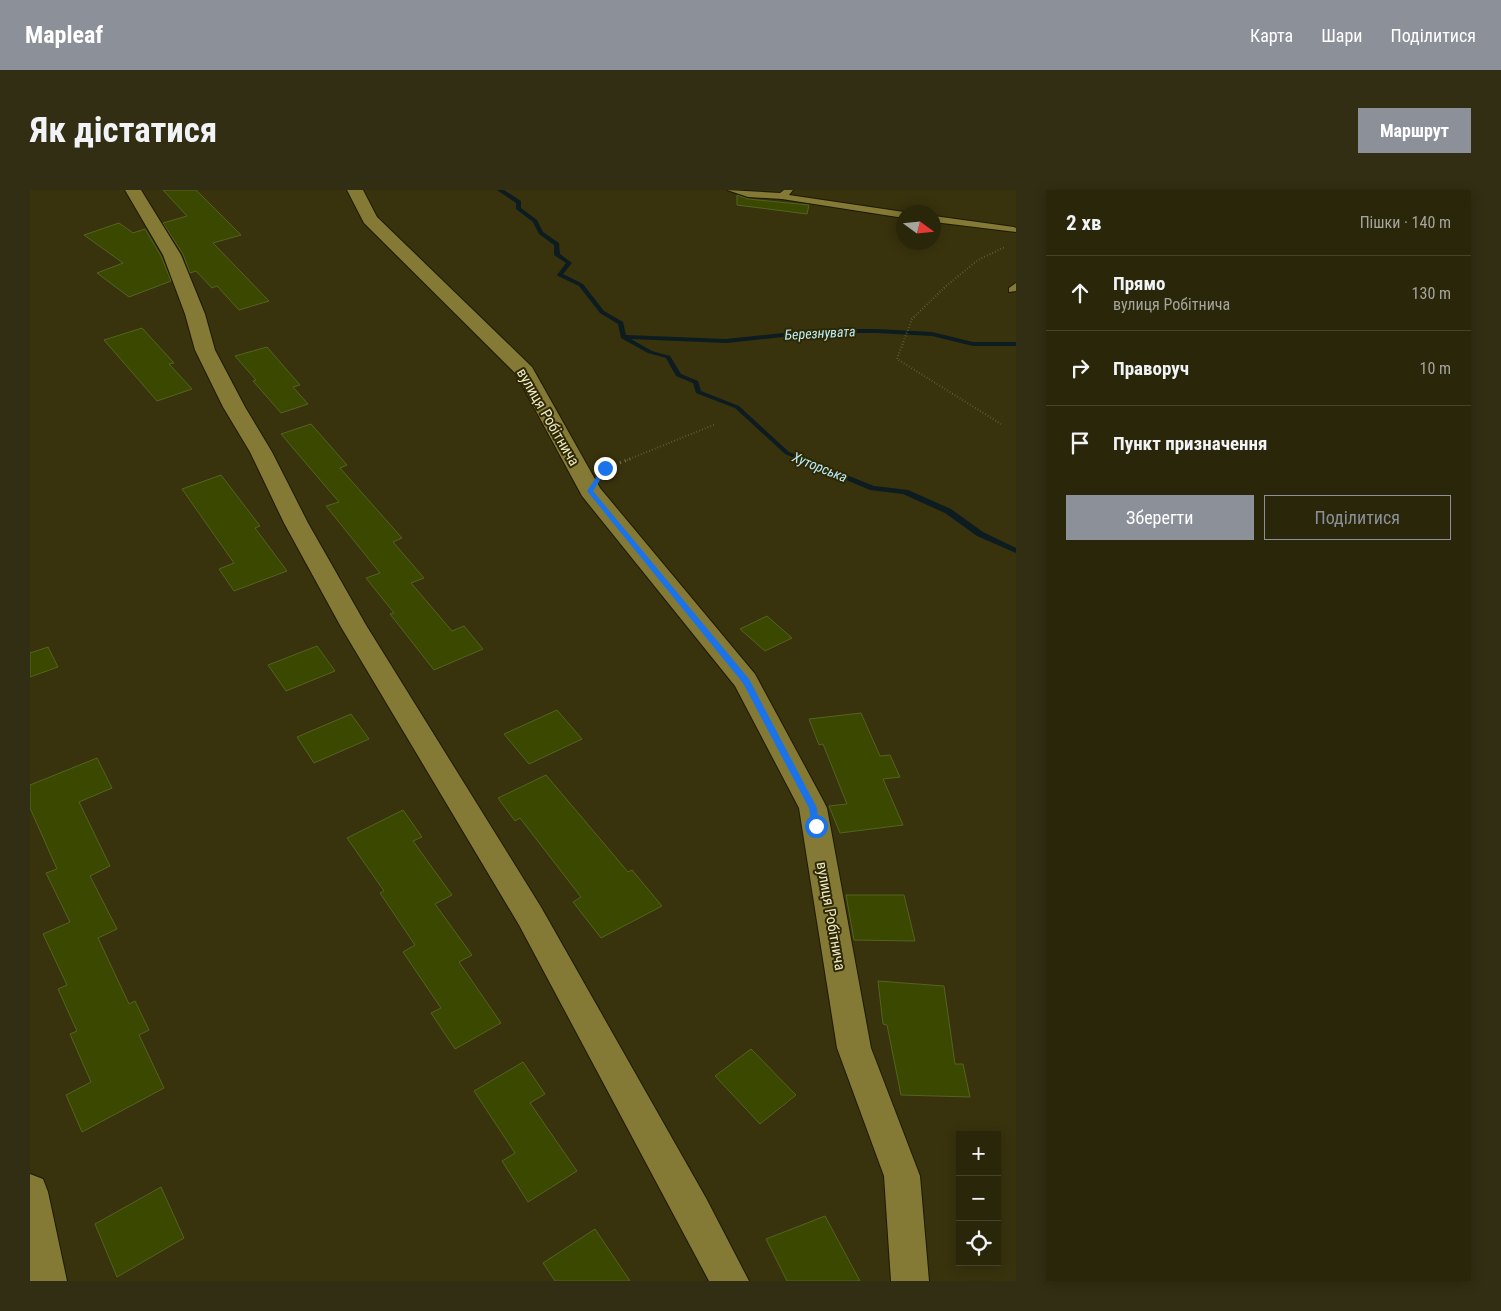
<!DOCTYPE html>
<html lang="uk">
<head>
<meta charset="utf-8">
<style>
  body { margin:0; font-family:"Roboto Condensed",sans-serif; background:#322e13; color:#f1f3f6 }
  .controls { position:absolute; right:15px; bottom:15px; display:grid; overflow:hidden; border-radius:0px; box-shadow:0 2px 12px #0003 }
  .controls button { width:45px; height:45px; display:grid; place-items:center; padding:0; border:0; border-bottom:1px solid #46432b; background:#2a260a; color:#f1f3f6; font:25px sans-serif }
  .compass { position:absolute; left:866px; top:15px; width:45px; height:45px; border-radius:50%; background:#2a260a; box-shadow:0 2px 12px #0003; rotate:105deg }
  .stop { position:absolute; width:15px; height:15px; margin:-11px; border:4px solid #1a73e8; border-radius:50%; background:#fff }
  .stop.end { background:#1a73e8; border-color:#fff; box-shadow:0 1px 5px #0008 }
  .list { margin:0; padding:0; list-style:none }
  h2 { display:flex; justify-content:space-between; align-items:center; height:65px; margin:0; padding:0 20px; font-size:21px }
  h2 small { font-size:16px; font-weight:400; color:#a5a59c }
  .list li { display:grid; grid-template-columns:32px 1fr auto; gap:15px; align-items:center; box-sizing:border-box; height:75px; padding:0 20px; border-top:1px solid #46432b }
  .list b { display:block; font-size:19px; white-space:nowrap }
  .list p { margin:0; font-size:16px; white-space:nowrap; color:#a5a59c }
  .list em { font-size:16px; font-style:normal; color:#a5a59c }
  .actions { display:flex; gap:10px; padding:15px 20px }
  .actions a { flex:1; padding:11px 0; border:1px solid #8c9099; border-radius:0px; text-align:center; font-size:18px; color:#8c9099 }
  .actions .main { background:#8c9099; color:#fff }
  .icon { flex:none; width:28px; height:28px; fill:none; stroke:currentColor; stroke-width:2; stroke-linecap:round; stroke-linejoin:round }
  .map { position:relative; flex:none; width:986px; height:1091px; overflow:hidden; border-radius:0px }
  header { display:flex; align-items:center; gap:30px; box-sizing:border-box; height:70px; padding:0 25px; background:#8c9099; color:#fff }
  header strong { font-size:24px }
  nav { display:flex; gap:28px; margin-inline-start:auto; font-size:18px }
  .intro { display:flex; align-items:center; justify-content:space-between; box-sizing:border-box; height:120px; padding:0 30px }
  h1 { margin:0; font-size:35px }
  .button { padding:12px 22px; border-radius:0px; background:#8c9099; color:#fff; font-size:18px; font-weight:700 }
  main { display:flex; gap:30px; padding:0 30px }
  aside { flex:1; background:#2a260a; border-radius:0px; box-shadow:0 2px 12px #0003 }
  .map>svg:first-child { display:block }
  .lines { fill:none; stroke-linecap:round; stroke-linejoin:round }
  .stream { fill:#0d1c21; fill-rule:evenodd }
  .building { fill:#3b4800; stroke:#546322 }
  .service-casing { stroke:#1d1a05; stroke-width:2 }
  .minor-casing { stroke:#1d1a05; stroke-width:2 }
  .path-far1 { stroke:#7c7753; stroke-width:2; stroke-dasharray:0.5 2.5; stroke-linecap:butt }
  .path { stroke:#7c7753; stroke-width:3; stroke-dasharray:1 4; stroke-linecap:butt }
  .service { fill:#847a35; fill-rule:evenodd }
  .minor { fill:#847a35; fill-rule:evenodd }
  .route { fill:#1a73e8 }
  .labels { text-anchor:middle; stroke-width:4; stroke-linejoin:round; paint-order:stroke }
  .far-water-label { font-size:14px; font-style:italic; fill:#b9ecfd; stroke:#2e2803 }
  .street-label { font-size:15px; fill:#ede8c6; stroke:#2e2803 }
</style>
</head>
<body>
<header>
<strong>Mapleaf</strong>
<nav><a>Карта</a><a>Шари</a><a>Поділитися</a></nav>
</header>
<div class="intro"><h1>Як дістатися</h1><a class="button">Маршрут</a></div>
<main>
<div class="map">
<svg width="986" height="1091" viewBox="0 0 986 1091">
  <rect width="100%" height="100%" fill="#38320d"/>
  <g class="lines">
    <!-- stream -->
    <polygon class="stream" points="467,0 474,0 491,11 491,18 507,30 513,42 529,53 530,64 542,73 533,84 553,94 574,121 593,132 596,145 696,149 792,139 847,139 902,142 943,152 986,152 986,156 943,156 902,146 847,143 792,143 696,153 601,149 622,161 640,166 651,184 668,191 671,201 709,216 759,262 844,296 878,300 921,319 953,342 986,358 986,363 947,346 915,323 873,304 840,300 755,264 705,218 666,203 663,193 646,186 636,168 618,163 591,148 588,134 570,123 549,96 528,86 527,85 536,73 524,65 524,55 509,44 503,32 486,19 486,13"/>
  </g>
  <!-- building -->
  <g class="building">
    <polygon points="133,0 166,0 211,45 183,53 239,111 209,120 187,96 182,98 166,81 160,83 153,64 133,33 157,26"/>
    <polygon points="707,5 718,9 779,15 777,24 707,15"/>
    <polygon points="89,33 103,43 115,39 131,66 141,91 99,107 67,83 93,73 54,45"/>
    <polygon points="112,138 144,173 139,174 162,199 127,211 74,150"/>
    <polygon points="237,157 270,195 263,197 278,214 251,223 223,191 226,190 205,166"/>
    <polygon points="281,234 317,275 310,278 372,348 363,352 394,388 381,393 422,441 434,436 453,459 404,480 360,424 364,423 336,388 350,383 296,316 309,312 251,244"/>
    <polygon points="191,285 230,336 225,338 257,381 204,401 189,379 204,373 152,299"/>
    <polygon points="737,426 762,448 735,461 710,439"/>
    <polygon points="287,456 305,481 256,501 238,475"/>
    <polygon points="18,457 28,477 0,487 0,463"/>
    <polygon points="527,520 552,549 499,574 474,544"/>
    <polygon points="831,523 850,566 860,565 870,587 853,589 873,635 810,643 799,616 817,614 793,554 789,555 779,529"/>
    <polygon points="321,524 339,549 284,573 267,547"/>
    <polygon points="67,568 82,598 49,612 80,676 60,686 87,739 68,748 99,814 105,811 119,840 109,845 134,898 52,942 36,905 61,892 40,844 47,841 28,799 37,795 13,744 40,732 16,683 27,679 0,618 0,595"/>
    <polygon points="516,585 598,682 602,680 632,716 571,748 543,712 551,707 490,628 485,631 468,608"/>
    <polygon points="373,620 392,647 383,651 422,705 405,714 442,765 429,772 471,833 425,859 401,823 411,818 373,762 385,755 350,703 354,701 317,648"/>
    <polygon points="816,705 874,705 885,751 824,750"/>
    <polygon points="848,791 914,796 925,874 933,874 940,907 871,905 857,835 853,834"/>
    <polygon points="721,859 766,905 730,934 685,886"/>
    <polygon points="493,872 515,904 500,913 547,981 498,1012 472,971 485,963 444,901"/>
    <polygon points="131,997 154,1048 87,1087 65,1034"/>
    <polygon points="795,1026 830,1091 757,1091 736,1049"/>
    <polygon points="565,1039 600,1091 525,1091 513,1073"/>
  </g>
  <g class="lines">
    <!-- service casing -->
    <g class="service-casing">
      <g id="service">
        <polygon points="697,0 750,3 754,0 763,0 759,5 874,22 874,28 752,9 718,7"/>
        <polygon points="904,26 984,37 986,38 986,42 904,32"/>
        <polygon points="986,93 986,101 979,102 979,98"/>
      </g>
    </g>
    <!-- minor casing -->
    <g class="minor-casing">
      <g id="minor">
        <polygon points="95,0 111,0 151,65 175,124 185,160 215,217 242,262 278,333 336,435 511,717 676,1008 719,1091 679,1091 489,735 311,437 254,333 220,262 193,217 165,160 155,124 133,65"/>
        <polygon points="317,0 333,0 347,27 502,177 570,298 725,484 793,610 797,618 841,858 890,986 899,1091 861,1091 854,986 807,858 769,618 705,496 552,306 486,184 334,33"/>
        <polygon points="0,984 13,989 18,1002 37,1091 0,1091"/>
      </g>
    </g>
    <!-- path-far1 -->
    <g class="path-far1">
      <polyline points="971,234 867,169 882,129 915,97 948,70 975,57"/>
      <polyline points="597,270 686,234"/>
    </g>
    <!-- path -->
    <polyline class="path" points="576,278 600,269"/>
    <!-- service -->
    <use href="#service" class="service"/>
    <!-- minor -->
    <use href="#minor" class="minor"/>
  </g>
  <!-- route -->
  <polygon class="route" points="575,276 578,278 563,301 719,489 787,618 789,638 786,639 782,636 779,618 713,493 557,301 573,277"/>
  <g class="labels">
    <!-- far-water labels -->
    <g class="far-water-label">
      <text transform="translate(790 143) rotate(-3)" y="5">Березнувата</text>
      <text transform="translate(790 277) rotate(22)" y="5">Хуторська</text>
    </g>
    <!-- street labels -->
    <g class="street-label">
      <text transform="translate(518 227) rotate(60)" y="5">вулиця Робітнича</text>
      <text transform="translate(801 726) rotate(80)" y="5">вулиця Робітнича</text>
    </g>
  </g>
</svg>
<div class="controls">
<button>+</button>
<button>−</button>
<button><svg class="icon" aria-label="locate" viewBox="0 0 24 24"><circle cx="12" cy="12" r="6"/><path d="M12 2v4M12 18v4M2 12h4M18 12h4"/></svg></button>
</div>
<svg class="compass" viewBox="-18 -18 36 36"><path d="M0-13l5 13h-10z" fill="#e53935"/><path d="M0 13l5-13h-10z" fill="#a5a59c"/></svg>
<div class="stop" style="left:786px;top:636px"></div>
<div class="stop end" style="left:575px;top:278px"></div>
</div>
<aside>
<h2>2 хв<small>Пішки · 140 m</small></h2>
<ul class="list">
<li><svg class="icon" aria-label="ahead" viewBox="0 0 24 24"><path d="M12 20V5M6 11l6-6 6 6"/></svg><div><b>Прямо</b><p>вулиця Робітнича</p></div><em>130 m</em></li>
<li><svg class="icon" aria-label="right" viewBox="0 0 24 24"><path d="M7 20v-9h11M14 6l5 5-5 5"/></svg><div><b>Праворуч</b></div><em>10 m</em></li>
<li><svg class="icon" aria-label="arrive" viewBox="0 0 24 24"><path d="M6 21V4h12l-3 4 3 4H6"/></svg><div><b>Пункт призначення</b></div></li>
</ul>
<div class="actions"><a class="main">Зберегти</a><a>Поділитися</a></div>
</aside>
</main>
</body>
</html>
